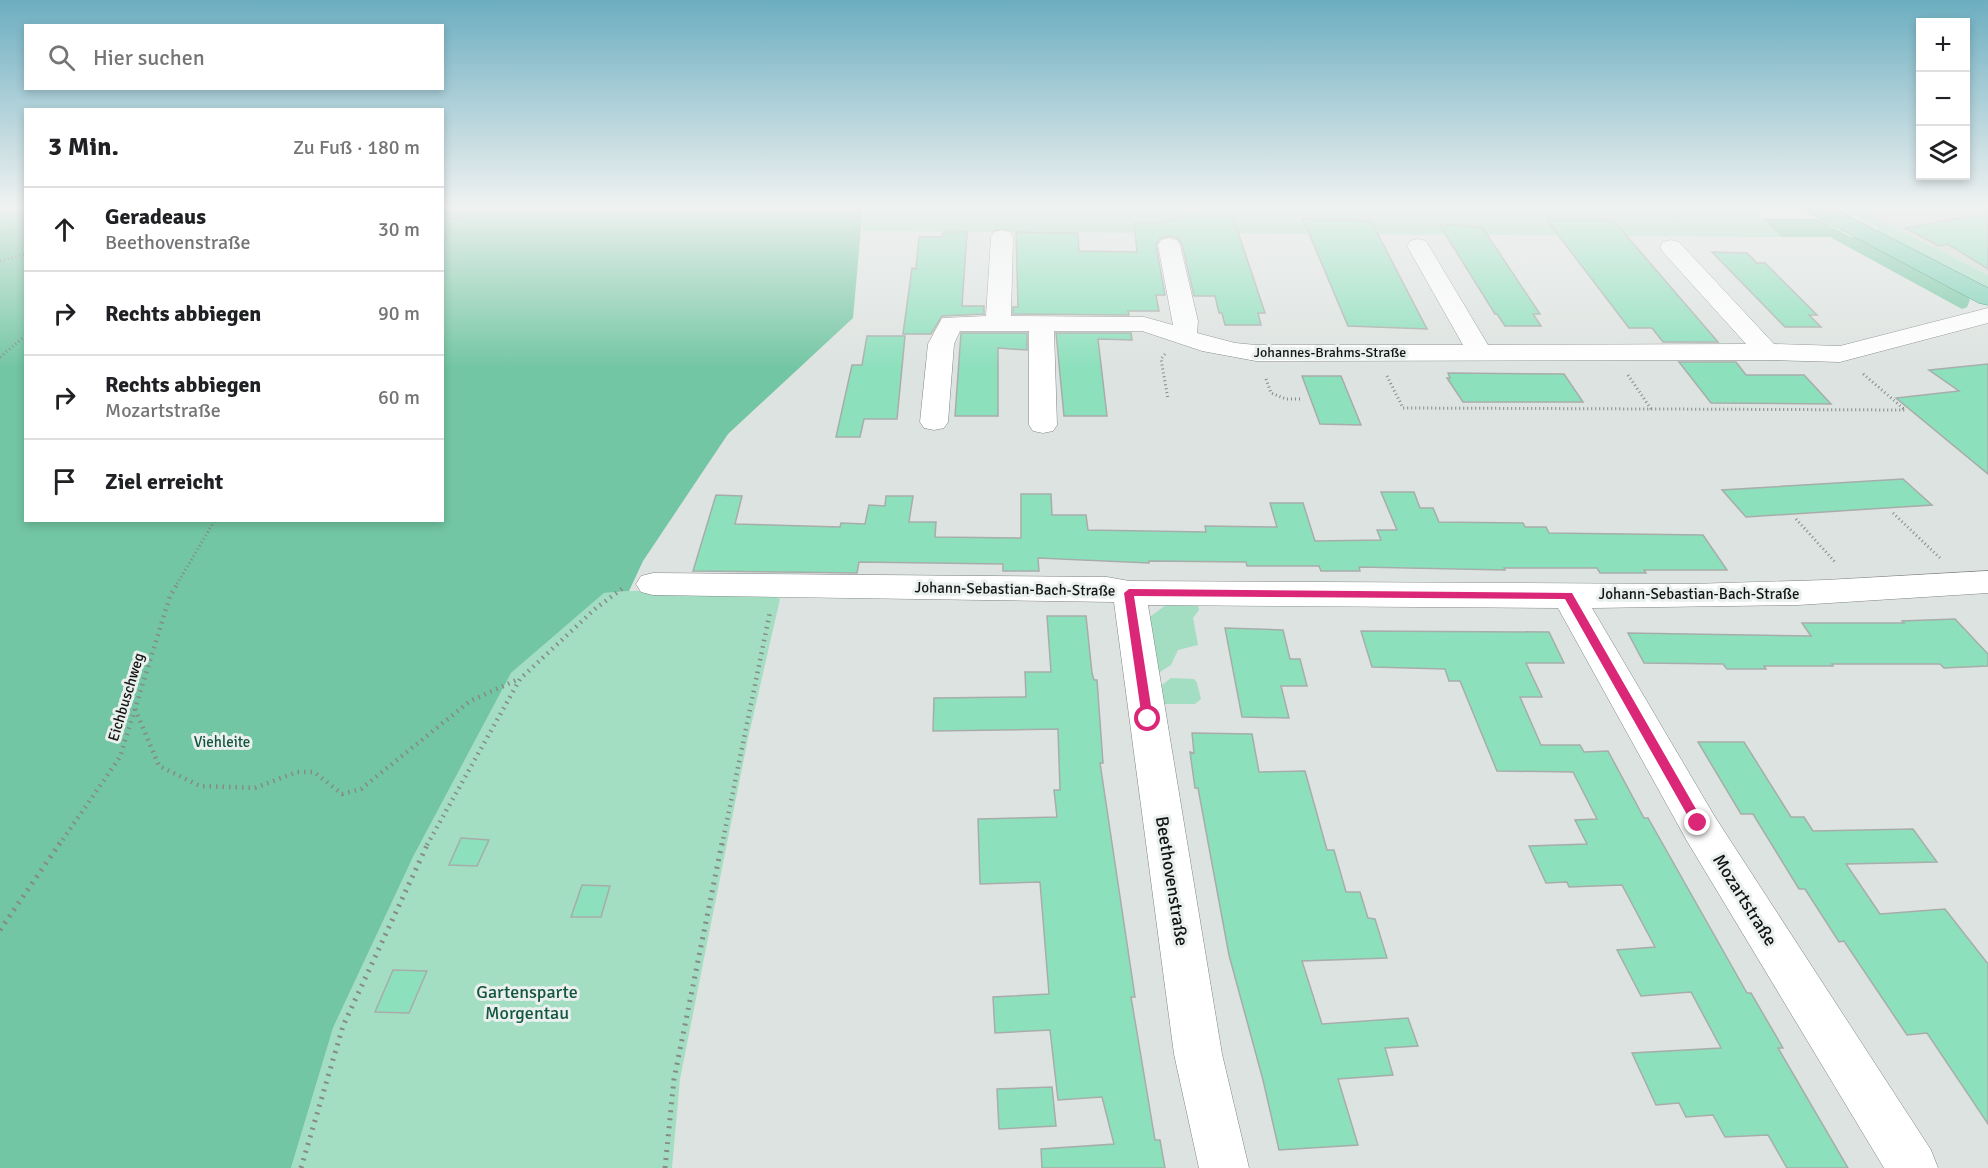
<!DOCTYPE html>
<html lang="de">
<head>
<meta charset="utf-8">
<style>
  body { margin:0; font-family:Signika,sans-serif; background:#f6f6f6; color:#202124 }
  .controls { position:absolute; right:18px; top:18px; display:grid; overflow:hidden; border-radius:0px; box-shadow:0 3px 9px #0003 }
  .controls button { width:54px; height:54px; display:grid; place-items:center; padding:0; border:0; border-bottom:2px solid #e0e0e0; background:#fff; color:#202124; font:30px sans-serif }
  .stop { position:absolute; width:18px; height:18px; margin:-14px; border:4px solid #db2777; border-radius:50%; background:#fff }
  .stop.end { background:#db2777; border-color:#fff; box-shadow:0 2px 6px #0008 }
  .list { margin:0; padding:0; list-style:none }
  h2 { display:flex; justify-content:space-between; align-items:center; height:78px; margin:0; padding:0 24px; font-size:26px }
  h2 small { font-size:20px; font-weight:400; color:#757577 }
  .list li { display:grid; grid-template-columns:39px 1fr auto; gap:18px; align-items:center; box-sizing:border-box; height:84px; padding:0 24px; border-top:2px solid #e0e0e0 }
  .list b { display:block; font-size:22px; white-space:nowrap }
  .list p { margin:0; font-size:20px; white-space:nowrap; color:#757577 }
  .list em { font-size:20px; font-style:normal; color:#757577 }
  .icon { flex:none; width:33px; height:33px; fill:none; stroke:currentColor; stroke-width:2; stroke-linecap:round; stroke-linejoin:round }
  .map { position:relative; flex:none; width:1988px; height:1168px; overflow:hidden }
  .search { position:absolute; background:#fff; box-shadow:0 3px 9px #0003; left:24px; top:24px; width:420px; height:66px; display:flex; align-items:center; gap:15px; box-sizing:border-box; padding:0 21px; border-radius:0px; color:#757577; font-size:22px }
  .panel { position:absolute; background:#fff; box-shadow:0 3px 9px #0003; left:24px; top:108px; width:420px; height:414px; border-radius:0px }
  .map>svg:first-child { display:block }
  .built { fill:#cbd9d2 }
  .green { fill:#a3dec3 }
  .forest { fill:#72c6a3 }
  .building { fill:#8ce0bc; stroke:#a7adaa; stroke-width:1.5 }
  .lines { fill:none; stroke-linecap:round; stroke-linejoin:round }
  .minor-casing { stroke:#808583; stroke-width:1 }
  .major-casing { stroke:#177a5b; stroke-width:1 }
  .path-far2 { stroke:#868a88; stroke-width:3; stroke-dasharray:1 3; stroke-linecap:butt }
  .path-far1 { stroke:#868a88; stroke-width:4.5; stroke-dasharray:1.5 5; stroke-linecap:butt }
  .path { stroke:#868a88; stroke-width:5; stroke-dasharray:2 6; stroke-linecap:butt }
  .minor { fill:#fff; fill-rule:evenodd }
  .major { fill:#75d0b3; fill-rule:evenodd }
  .route { fill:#db2777 }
  .labels { text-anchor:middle; stroke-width:6; stroke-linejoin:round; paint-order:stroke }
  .far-street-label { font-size:14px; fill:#141615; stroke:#eaf0ed }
  .street-label { font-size:15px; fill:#141615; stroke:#eaf0ed }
  .park-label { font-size:15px; fill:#13563f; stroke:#eaf0ed }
  .near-street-label { font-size:18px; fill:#141615; stroke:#eaf0ed }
  .near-park-label { font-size:18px; fill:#13563f; stroke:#eaf0ed }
</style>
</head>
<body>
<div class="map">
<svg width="1988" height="1168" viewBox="0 0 1988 1168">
  <rect width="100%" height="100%" fill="#dde3e0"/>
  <!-- built -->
  <polygon class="built" points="1852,206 1988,206 1988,275 1978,270"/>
  <!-- green -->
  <g class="green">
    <polygon points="863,206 1746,206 1782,237 863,231"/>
    <polygon points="1835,206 1852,206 1988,275 1988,290 1878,231 1878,228"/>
    <polygon points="761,590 780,599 747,743 680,1079 672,1168 291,1168 333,1028 413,857 511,673 604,593 629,591"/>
    <polygon points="1166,605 1198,606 1199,610 1193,618 1198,645 1178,650 1171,665 1152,677 1147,619"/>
    <polygon points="1171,678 1194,679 1197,683 1201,699 1195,704 1154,704 1153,692"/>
  </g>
  <!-- forest -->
  <g class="forest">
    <polygon points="0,206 25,206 26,520 442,520 443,206 863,206 853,318 728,434 643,561 629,591 604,593 511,673 413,857 333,1028 291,1168 0,1168"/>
    <polygon points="1762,219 1818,219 1851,237 1862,237 1966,294 1970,300 1967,307 1962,309 1830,237 1782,237"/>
  </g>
  <!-- building -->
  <g class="building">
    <polygon points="1176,213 1232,214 1265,313 1258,313 1261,325 1225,325 1222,313 1219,313 1215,296 1194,296 1182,244 1178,238 1170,236 1160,238 1156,245 1165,295 1156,295 1159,311 1128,311 1129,315 1013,314 1013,307 1018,307 1016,232 1078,233 1079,251 1137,252 1134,223 1161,223 1160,220 1179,220"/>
    <polygon points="1988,213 1988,269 1948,244 1939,246 1905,228"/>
    <polygon points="1303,219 1371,221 1427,329 1348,326"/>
    <polygon points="1546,219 1613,220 1718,342 1663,342 1652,328 1629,328"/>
    <polygon points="1439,224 1482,227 1540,314 1533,314 1541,326 1505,326 1497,314 1495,314"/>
    <polygon points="943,232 967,232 962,306 984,306 984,314 942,316 931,334 903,334 912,268 916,269 919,237 942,237"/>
    <polygon points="1712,252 1747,253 1757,263 1765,263 1817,315 1809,315 1821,327 1785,327"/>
    <polygon points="961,333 1027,333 1027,350 998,348 998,416 955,416"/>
    <polygon points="1056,333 1131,333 1132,340 1098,339 1107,416 1064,416"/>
    <polygon points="867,336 905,336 897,419 864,419 860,437 836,437 852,365 862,365"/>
    <polygon points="1679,362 1736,362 1746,375 1804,375 1831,404 1711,403"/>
    <polygon points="1988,364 1988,474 1896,398 1959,391 1929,370"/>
    <polygon points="1448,373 1564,374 1583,402 1463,402 1447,378 1450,378"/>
    <polygon points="1302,376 1341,376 1361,425 1320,424"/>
    <polygon points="1903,479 1932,505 1746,517 1722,490"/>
    <polygon points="1381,492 1414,492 1420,508 1433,508 1439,522 1523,523 1525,527 1546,527 1549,533 1703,535 1727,570 1644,570 1646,573 1600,573 1597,568 1504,568 1505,570 1359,567 1360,571 1321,571 1319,566 1247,566 1246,562 1149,561 1149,563 1038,558 1039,571 1003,571 1003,564 859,562 857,573 693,571 716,495 742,496 735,524 840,527 841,523 865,524 869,505 885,506 886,496 913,496 909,522 936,522 935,537 1021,538 1021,494 1051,494 1052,515 1086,515 1088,530 1206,532 1205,526 1277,527 1270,503 1303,503 1315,541 1381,540 1377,530 1397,530"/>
    <polygon points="1047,616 1086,616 1092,673 1094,680 1097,680 1103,763 1100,763 1135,997 1131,997 1155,1140 1160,1140 1165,1168 1042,1168 1041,1149 1114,1144 1102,1097 1058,1100 1050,1030 995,1033 993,997 1049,994 1040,882 980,884 978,819 1057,817 1054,790 1060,790 1058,729 933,731 934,698 1026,697 1025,672 1051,672"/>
    <polygon points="1955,619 1988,654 1988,666 1944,668 1940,664 1832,664 1833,666 1764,666 1766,669 1727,669 1723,664 1644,663 1628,633 1811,636 1802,623 1904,623 1902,621"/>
    <polygon points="1225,628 1283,630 1290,659 1300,659 1307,686 1281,686 1289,718 1242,717"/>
    <polygon points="1361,631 1549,632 1564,663 1526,663 1542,697 1520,697 1541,745 1580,745 1584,752 1608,751 1644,818 1648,818 1747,993 1751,993 1783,1048 1778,1048 1848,1168 1787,1168 1768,1135 1725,1137 1713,1115 1686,1117 1679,1103 1656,1105 1632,1053 1721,1048 1691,992 1641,996 1617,950 1655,947 1622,885 1569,887 1567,882 1546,883 1529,846 1587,844 1575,820 1597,819 1573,772 1497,771 1460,681 1449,681 1445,669 1372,667"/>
    <polygon points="1192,733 1252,734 1259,772 1305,771 1327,850 1334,850 1346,892 1360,892 1368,918 1375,919 1387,958 1302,961 1322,1024 1408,1018 1418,1046 1385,1048 1393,1075 1338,1079 1358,1145 1279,1150 1263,1080 1229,955 1198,788 1195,788 1190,752 1194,753"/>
    <polygon points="1698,742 1744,742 1791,817 1804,817 1813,831 1913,829 1937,862 1846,864 1880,914 1945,909 1988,964 1988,1124 1927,1033 1907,1035 1844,941 1839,942 1805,889 1799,889 1753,814 1741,814"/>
    <polygon points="461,838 489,840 477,866 449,865"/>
    <polygon points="582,885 610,886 601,917 571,917"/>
    <polygon points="393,970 427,971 409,1013 375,1012"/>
    <polygon points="1052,1087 1056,1126 999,1129 997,1089"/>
  </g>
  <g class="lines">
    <!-- minor casing -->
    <g class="minor-casing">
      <g id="minor">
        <polygon points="1002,230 1010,232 1013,237 1011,316 1144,317 1173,325 1158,245 1161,240 1169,238 1177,240 1180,245 1198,321 1197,333 1235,343 1256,345 1463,345 1407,246 1410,241 1418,239 1426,241 1429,246 1488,345 1746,344 1663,252 1660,247 1663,242 1671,240 1679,242 1774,344 1840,346 1988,308 1988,323 1840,362 1767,360 1256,361 1202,351 1142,331 1054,331 1057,425 1053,431 1043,433 1033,431 1029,425 1029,331 960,331 954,344 948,422 944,428 934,430 924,428 920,422 928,344 942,318 986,316 991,237 994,232"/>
        <polygon points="1988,571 1988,593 1798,605 1592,608 1715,817 1931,1150 1938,1168 1884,1168 1687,841 1558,608 1148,605 1222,1054 1249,1168 1199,1168 1174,1054 1114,602 653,595 641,592 636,584 641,576 653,573 1107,577 1129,581 1691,584 1826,580"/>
      </g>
    </g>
    <!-- major casing -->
    <g class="major-casing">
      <polygon id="major" points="1803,206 1829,206 1988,288 1988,305 1979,303 1806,211"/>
    </g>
    <!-- path-far2 -->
    <g class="path-far2">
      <polyline points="1266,206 1270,215"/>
      <polyline points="1555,206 1562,215"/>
      <polyline points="1664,206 1682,225"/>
      <polyline points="442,245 461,206"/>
      <polyline points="0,261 26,254"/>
      <polyline points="1165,354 1161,359 1168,399"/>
      <polyline points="0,357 26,335"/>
      <polyline points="1628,375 1651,409"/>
      <polyline points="1387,376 1403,408 1905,410 1861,372"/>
      <polyline points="1266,379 1271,393 1286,399 1302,399"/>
      <polyline points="1893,513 1940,558"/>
      <polyline points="1796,519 1836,563"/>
      <polyline points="177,584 215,520"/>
    </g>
    <!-- path-far1 -->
    <g class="path-far1">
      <polyline points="135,709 159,766 200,786 255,788 297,772 314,772 342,794 361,789 470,701 519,679"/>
      <polyline points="59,845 120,757 170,596 178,583"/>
      <polyline points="427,845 520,679 595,609 623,588"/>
      <polyline points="722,845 770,612"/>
    </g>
    <!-- path -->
    <g class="path">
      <polyline points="0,930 60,843"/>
      <polyline points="301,1168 343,1026 428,843"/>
      <polyline points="665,1168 674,1079 722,843"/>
    </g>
    <!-- minor -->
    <use href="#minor" class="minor"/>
    <!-- major -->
    <use href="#major" class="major"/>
  </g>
  <!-- sky -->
  <linearGradient id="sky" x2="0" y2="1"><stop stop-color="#6caec0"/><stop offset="0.56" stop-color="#f0f2f1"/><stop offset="1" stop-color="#f0f2f1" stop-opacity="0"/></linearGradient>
  <rect width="1988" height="369" fill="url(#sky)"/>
  <!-- route -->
  <polygon class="route" points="1129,589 1572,593 1704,823 1698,828 1694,827 1565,599 1134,596 1153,719 1148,724 1142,719 1124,593"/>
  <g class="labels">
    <!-- far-street labels -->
    <g class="far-street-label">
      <text x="1330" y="357">Johannes-Brahms-Straße</text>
    </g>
    <!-- street labels -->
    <g class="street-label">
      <text transform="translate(1015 589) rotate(1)" y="5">Johann-Sebastian-Bach-Straße</text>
      <text x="1699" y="599">Johann-Sebastian-Bach-Straße</text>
      <text transform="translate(126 697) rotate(-73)" y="5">Eichbuschweg</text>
    </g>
    <!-- park labels -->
    <g class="park-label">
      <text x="222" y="747">Viehleite</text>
    </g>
    <!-- near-street labels -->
    <g class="near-street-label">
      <text transform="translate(1172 881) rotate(81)" y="6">Beethovenstraße</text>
      <text transform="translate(1745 900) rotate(58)" y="6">Mozartstraße</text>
    </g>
    <!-- near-park labels -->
    <g class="near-park-label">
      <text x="527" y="998">Gartensparte<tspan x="527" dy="21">Morgentau</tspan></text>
    </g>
  </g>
</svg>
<div class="controls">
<button>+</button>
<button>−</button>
<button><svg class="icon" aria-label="layers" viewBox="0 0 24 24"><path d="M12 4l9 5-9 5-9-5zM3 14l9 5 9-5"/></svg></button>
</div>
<div class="stop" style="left:1148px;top:719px"></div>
<div class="stop end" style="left:1698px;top:823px"></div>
<div class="search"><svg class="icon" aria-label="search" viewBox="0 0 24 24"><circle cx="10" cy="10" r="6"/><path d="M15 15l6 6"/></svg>Hier suchen</div>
<section class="panel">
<h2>3 Min.<small>Zu Fuß · 180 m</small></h2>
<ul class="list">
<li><svg class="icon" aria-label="ahead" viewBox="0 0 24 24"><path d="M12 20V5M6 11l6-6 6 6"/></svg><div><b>Geradeaus</b><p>Beethovenstraße</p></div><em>30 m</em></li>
<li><svg class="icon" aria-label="right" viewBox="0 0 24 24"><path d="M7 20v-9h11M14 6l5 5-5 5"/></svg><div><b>Rechts abbiegen</b></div><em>90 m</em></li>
<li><svg class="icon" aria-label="right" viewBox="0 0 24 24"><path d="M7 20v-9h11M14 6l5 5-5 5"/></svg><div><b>Rechts abbiegen</b><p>Mozartstraße</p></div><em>60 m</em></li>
<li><svg class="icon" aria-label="arrive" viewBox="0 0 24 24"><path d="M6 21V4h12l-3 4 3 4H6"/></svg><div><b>Ziel erreicht</b></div></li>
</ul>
</section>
</div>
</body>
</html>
